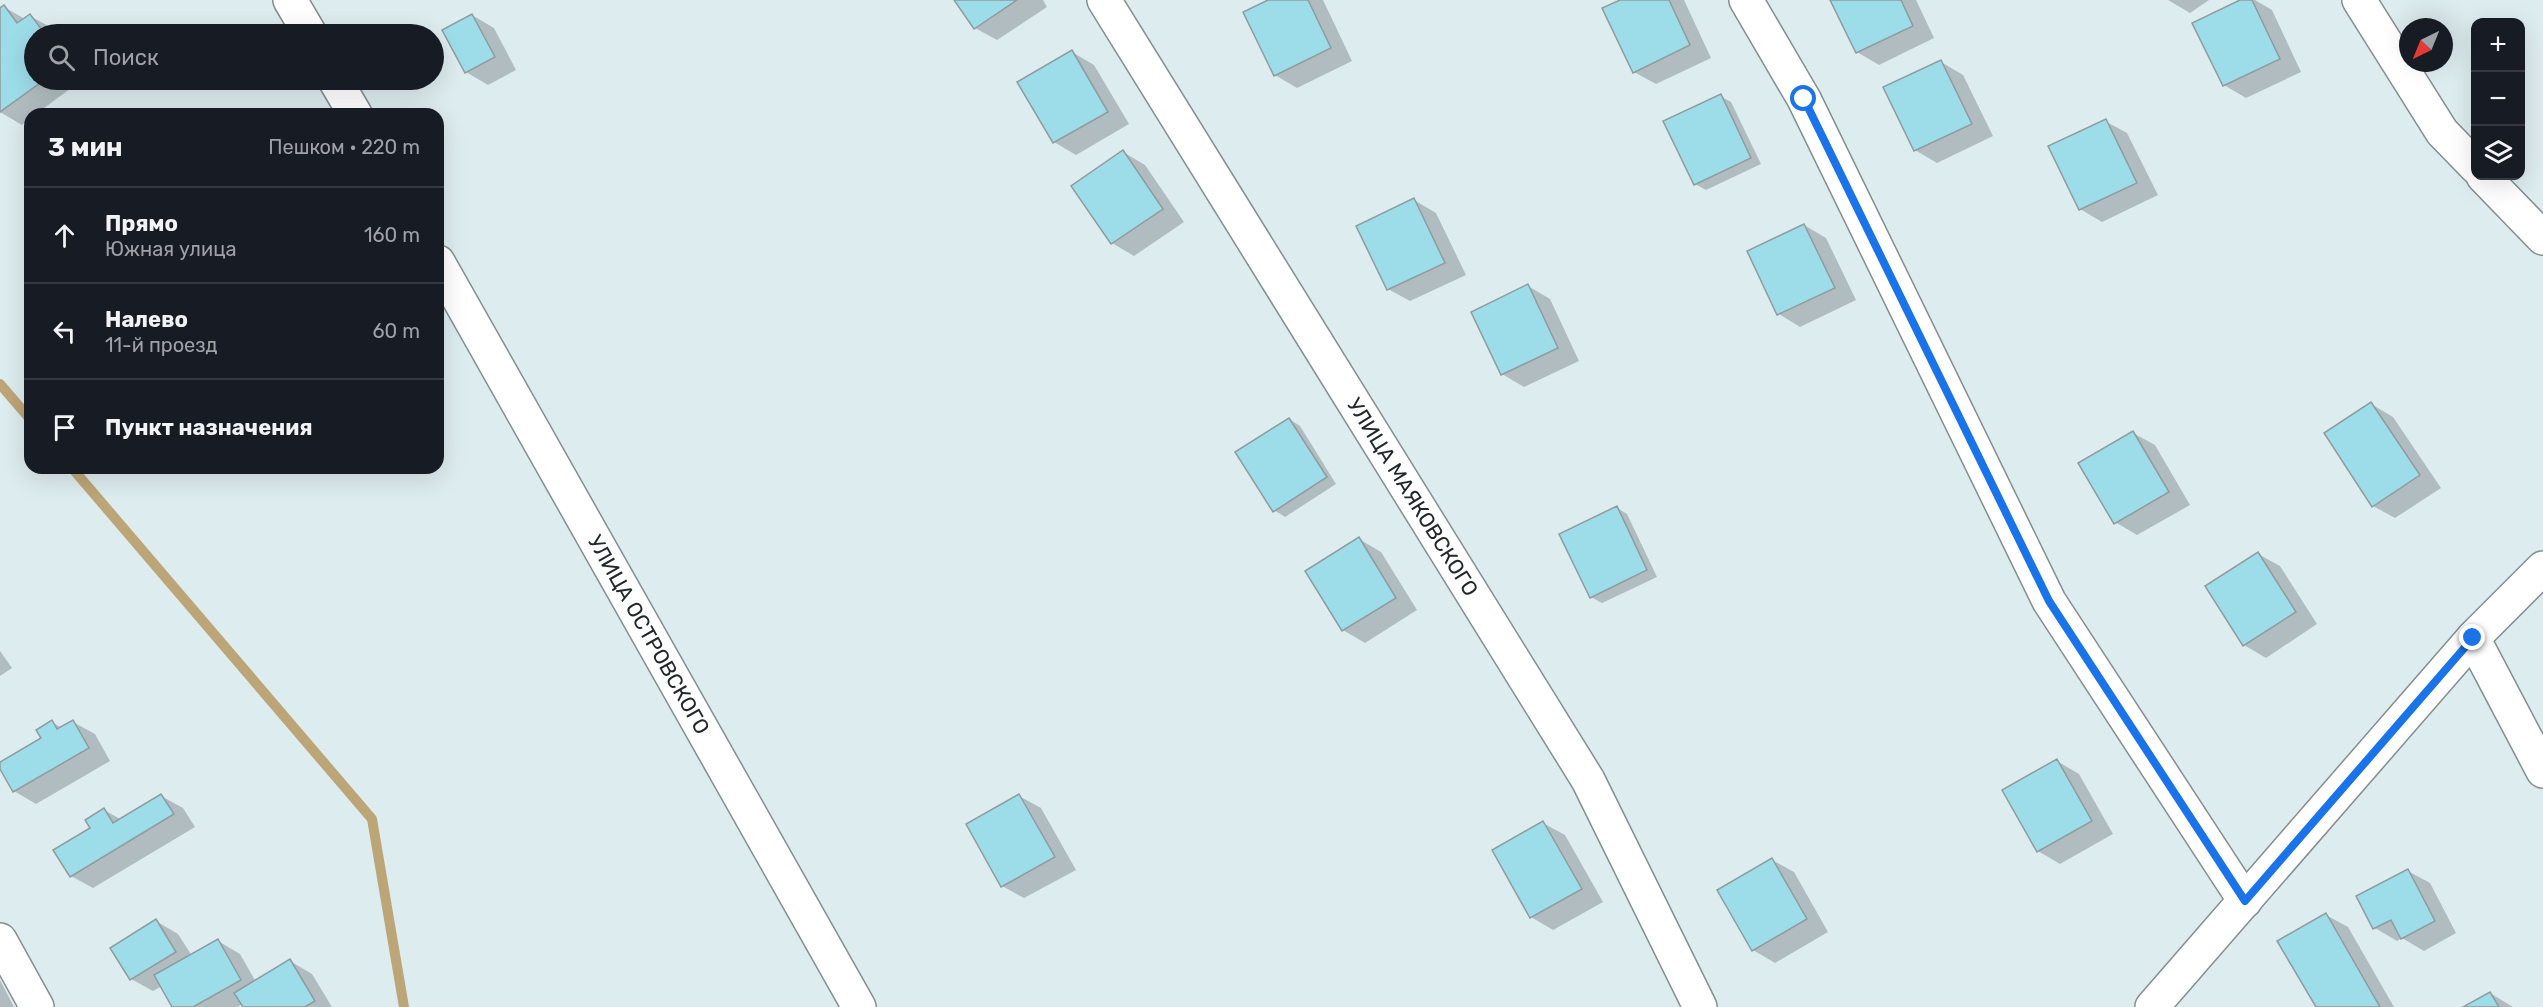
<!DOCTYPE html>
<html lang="ru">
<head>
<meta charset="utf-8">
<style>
  body { margin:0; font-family:Rubik,sans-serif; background:#20242c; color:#f1f3f6 }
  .controls { position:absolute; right:18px; top:18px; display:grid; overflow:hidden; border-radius:12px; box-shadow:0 6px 24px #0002 }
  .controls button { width:54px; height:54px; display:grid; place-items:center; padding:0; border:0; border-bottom:2px solid #363941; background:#171b24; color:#f1f3f6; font:30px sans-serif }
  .compass { position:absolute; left:2399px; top:18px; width:54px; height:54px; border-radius:50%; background:#171b24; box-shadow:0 6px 24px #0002; rotate:223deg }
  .stop { position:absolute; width:18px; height:18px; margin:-14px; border:4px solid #1a73e8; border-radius:50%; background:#fff }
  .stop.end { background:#1a73e8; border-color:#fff; box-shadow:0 2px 6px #0008 }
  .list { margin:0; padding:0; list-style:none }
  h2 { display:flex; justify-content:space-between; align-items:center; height:78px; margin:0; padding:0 24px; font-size:26px }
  h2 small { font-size:20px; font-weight:400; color:#9ea1a6 }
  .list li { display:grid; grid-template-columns:39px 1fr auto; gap:18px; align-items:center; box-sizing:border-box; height:96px; padding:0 24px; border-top:2px solid #363941 }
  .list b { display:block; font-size:22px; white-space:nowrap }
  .list p { margin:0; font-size:20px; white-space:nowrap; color:#9ea1a6 }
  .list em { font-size:20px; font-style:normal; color:#9ea1a6 }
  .icon { flex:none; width:33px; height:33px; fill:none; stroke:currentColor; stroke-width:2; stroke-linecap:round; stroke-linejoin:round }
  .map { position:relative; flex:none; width:2543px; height:1007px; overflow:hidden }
  .search { position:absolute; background:#171b24; box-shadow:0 6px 24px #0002; left:24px; top:24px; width:420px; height:66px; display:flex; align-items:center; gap:15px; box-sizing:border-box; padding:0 21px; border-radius:33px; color:#9ea1a6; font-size:22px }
  .panel { position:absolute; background:#171b24; box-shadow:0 6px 24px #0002; left:24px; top:108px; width:420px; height:366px; border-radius:18px }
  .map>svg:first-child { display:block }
  .shadow { fill:#0003 }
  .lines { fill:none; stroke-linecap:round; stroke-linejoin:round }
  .stream { stroke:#bca577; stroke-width:10 }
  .building { fill:#9dddea; stroke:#8e9c9e; stroke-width:1.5 }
  .minor-casing { stroke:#828f92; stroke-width:36 }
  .minor { stroke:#fff; stroke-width:33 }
  .route { stroke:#1a73e8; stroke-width:8 }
  .labels { text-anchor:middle; stroke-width:6; stroke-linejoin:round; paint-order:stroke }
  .street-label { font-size:21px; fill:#222829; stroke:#eafafd }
</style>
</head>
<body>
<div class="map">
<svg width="2543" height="1007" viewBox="0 0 2543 1007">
  <rect width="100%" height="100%" fill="#ddecef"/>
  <!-- shadow -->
  <g class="shadow">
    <polygon points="956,0 1043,0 1047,7 997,40 975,28"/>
    <polygon points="1272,0 1323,0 1352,61 1297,88 1275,75"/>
    <polygon points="1624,0 1684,0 1711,58 1656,84 1634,72"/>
    <polygon points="1832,0 1916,0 1934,38 1879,65 1857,52"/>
    <polygon points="2168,0 2209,0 2190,13"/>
    <polygon points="2243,0 2255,0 2272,10 2301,72 2246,98 2224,85"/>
    <polygon points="4,7 25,19 30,16 52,28 56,34 34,34 34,80 82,80 36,114 30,114 30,118 22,125 0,112 0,10"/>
    <polygon points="472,15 494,28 516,70 488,85 466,72"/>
    <polygon points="1072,52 1094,65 1129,124 1076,155 1054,142"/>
    <polygon points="1941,62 1963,75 1993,136 1937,163 1915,150"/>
    <polygon points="1720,96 1731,102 1761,164 1706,190 1695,184"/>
    <polygon points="2105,121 2127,133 2158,195 2102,222 2080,209"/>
    <polygon points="1123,152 1145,165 1184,222 1134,256 1112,243"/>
    <polygon points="1414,200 1436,213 1466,275 1410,301 1388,289"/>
    <polygon points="1804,225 1826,238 1856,300 1800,327 1779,314"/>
    <polygon points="1528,286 1550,299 1579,361 1524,387 1502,374"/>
    <polygon points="2371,404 2393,417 2441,488 2395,518 2373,506"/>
    <polygon points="1289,419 1300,426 1336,484 1285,517 1274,510"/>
    <polygon points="2133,433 2155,445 2190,505 2137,535 2115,522"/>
    <polygon points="1617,508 1627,514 1657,577 1602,603 1591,597"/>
    <polygon points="1359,539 1381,552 1417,610 1365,643 1343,630"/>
    <polygon points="2258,554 2280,566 2317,624 2266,658 2244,645"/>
    <polygon points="0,651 12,668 0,676"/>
    <polygon points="52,722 62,728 73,722 95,734 110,761 36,804 14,791 0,763 43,738"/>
    <polygon points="2057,761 2079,774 2113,834 2060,864 2038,851 2004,791"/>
    <polygon points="161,796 183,808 195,827 93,888 71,876 92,828 104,810 122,820"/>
    <polygon points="1019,796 1041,808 1076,870 1024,898 1002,886"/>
    <polygon points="1543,823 1565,835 1603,902 1553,930 1531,917"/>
    <polygon points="1772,860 1794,872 1828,932 1775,963 1753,950"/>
    <polygon points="2408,871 2430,883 2456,933 2424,951 2402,938 2397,941 2375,928 2358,897"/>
    <polygon points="2326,915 2348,927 2394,1007 2317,1007"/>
    <polygon points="156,921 178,934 192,956 218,941 240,954 256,982 290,961 312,974 332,1007 245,1007 243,1004 237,1007 174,1007 162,986 153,991 131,979"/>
    <polygon points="0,980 14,1007 0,1007"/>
    <polygon points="2490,993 2513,1007 2466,1007"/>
  </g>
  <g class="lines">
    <!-- stream -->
    <g class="stream">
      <polyline points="0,384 30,419"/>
      <polyline points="72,468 372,819 404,1007"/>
    </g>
  </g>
  <!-- building -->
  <g class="building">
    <polygon points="954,0 1017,0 974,29"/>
    <polygon points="1268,0 1308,0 1331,48 1274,76 1243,12"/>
    <polygon points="1620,0 1669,0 1690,45 1633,73 1602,8"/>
    <polygon points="1830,0 1901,0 1913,26 1856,53"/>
    <polygon points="2240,0 2252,0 2280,59 2223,86 2192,23"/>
    <polygon points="4,5 17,23 30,14 45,34 34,34 34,80 44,80 0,112 0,8"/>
    <polygon points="472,14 495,57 465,73 442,30"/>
    <polygon points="1072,50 1108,112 1053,143 1017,82"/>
    <polygon points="1941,60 1972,124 1914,151 1883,87"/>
    <polygon points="1721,94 1751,158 1694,185 1663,121"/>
    <polygon points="2106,119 2137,183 2079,210 2048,146"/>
    <polygon points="1123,150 1163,209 1111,244 1071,186"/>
    <polygon points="1414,198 1445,263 1387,290 1356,226"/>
    <polygon points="1804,224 1835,288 1777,315 1747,251"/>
    <polygon points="1528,284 1558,348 1501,375 1471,312"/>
    <polygon points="2371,402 2420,475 2372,507 2324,433"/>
    <polygon points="1289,418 1327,477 1273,512 1235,452"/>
    <polygon points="2133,431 2169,492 2114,524 2078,463"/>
    <polygon points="1617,506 1647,570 1590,598 1559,534"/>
    <polygon points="1359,537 1396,598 1342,631 1305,571"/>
    <polygon points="2258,552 2296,612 2243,646 2205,586"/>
    <polygon points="52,720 57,729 73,720 89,748 13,792 0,769 0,762 41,738 36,730"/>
    <polygon points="2057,759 2092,821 2037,852 2002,790"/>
    <polygon points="161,794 174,814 70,877 53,850 90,828 85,820 104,808 113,823"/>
    <polygon points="1019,794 1055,857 1001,887 966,824"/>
    <polygon points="1543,821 1582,889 1530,918 1492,850"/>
    <polygon points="1772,858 1807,919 1752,951 1717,890"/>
    <polygon points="2408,869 2435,921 2401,939 2391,920 2373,929 2356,896"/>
    <polygon points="2326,913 2380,1007 2316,1007 2277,941"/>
    <polygon points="156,919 176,952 130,980 110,948"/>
    <polygon points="218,939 241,980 193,1007 172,1007 154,975"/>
    <polygon points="290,959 315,1001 305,1007 243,1007 234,993"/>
    <polygon points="2490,992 2499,1007 2463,1007"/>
  </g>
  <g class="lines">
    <!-- minor casing -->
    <g class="minor-casing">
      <g id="minor">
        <polyline points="290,0 310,34"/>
        <path id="s1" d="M1104,0L1588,780L1700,1007"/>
        <polyline points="1746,0 1804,99 2049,601 2245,901"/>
        <polyline points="2359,0 2442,132 2476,167"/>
        <polyline points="335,80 355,114"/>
        <polyline points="2483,176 2543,238"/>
        <path id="s2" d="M438,262L859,1007"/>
        <polyline points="2473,638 2543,771"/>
        <polyline points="0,940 37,1007"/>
        <polyline points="2152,1007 2473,638 2543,568"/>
      </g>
    </g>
    <!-- minor -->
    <use href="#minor" class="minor"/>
  </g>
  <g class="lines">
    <!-- route -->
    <polyline class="route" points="1804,99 2049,601 2245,901 2473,638"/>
  </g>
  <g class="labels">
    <!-- street labels -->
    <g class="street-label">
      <text dy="7" stroke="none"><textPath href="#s1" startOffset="585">УЛИЦА МАЯКОВСКОГО</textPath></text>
      <text dy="7" stroke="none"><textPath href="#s2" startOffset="428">УЛИЦА ОСТРОВСКОГО</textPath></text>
    </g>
  </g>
</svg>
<div class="controls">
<button>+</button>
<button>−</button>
<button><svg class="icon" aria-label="layers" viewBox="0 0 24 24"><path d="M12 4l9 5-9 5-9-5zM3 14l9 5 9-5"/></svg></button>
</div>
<svg class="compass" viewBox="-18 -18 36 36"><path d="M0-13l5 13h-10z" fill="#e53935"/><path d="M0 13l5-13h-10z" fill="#9ea1a6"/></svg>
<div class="stop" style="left:1804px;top:99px"></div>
<div class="stop end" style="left:2473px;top:638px"></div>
<div class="search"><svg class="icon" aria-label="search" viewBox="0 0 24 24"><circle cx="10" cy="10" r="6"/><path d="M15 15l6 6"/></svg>Поиск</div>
<section class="panel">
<h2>3 мин<small>Пешком · 220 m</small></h2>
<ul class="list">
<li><svg class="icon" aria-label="ahead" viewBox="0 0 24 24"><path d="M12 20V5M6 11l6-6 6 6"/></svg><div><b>Прямо</b><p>Южная улица</p></div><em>160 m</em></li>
<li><svg class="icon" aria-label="left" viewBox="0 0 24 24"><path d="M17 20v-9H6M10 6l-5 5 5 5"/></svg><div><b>Налево</b><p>11-й проезд</p></div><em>60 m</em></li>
<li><svg class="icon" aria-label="arrive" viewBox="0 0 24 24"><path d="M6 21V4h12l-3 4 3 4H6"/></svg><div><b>Пункт назначения</b></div></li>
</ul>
</section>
</div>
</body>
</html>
